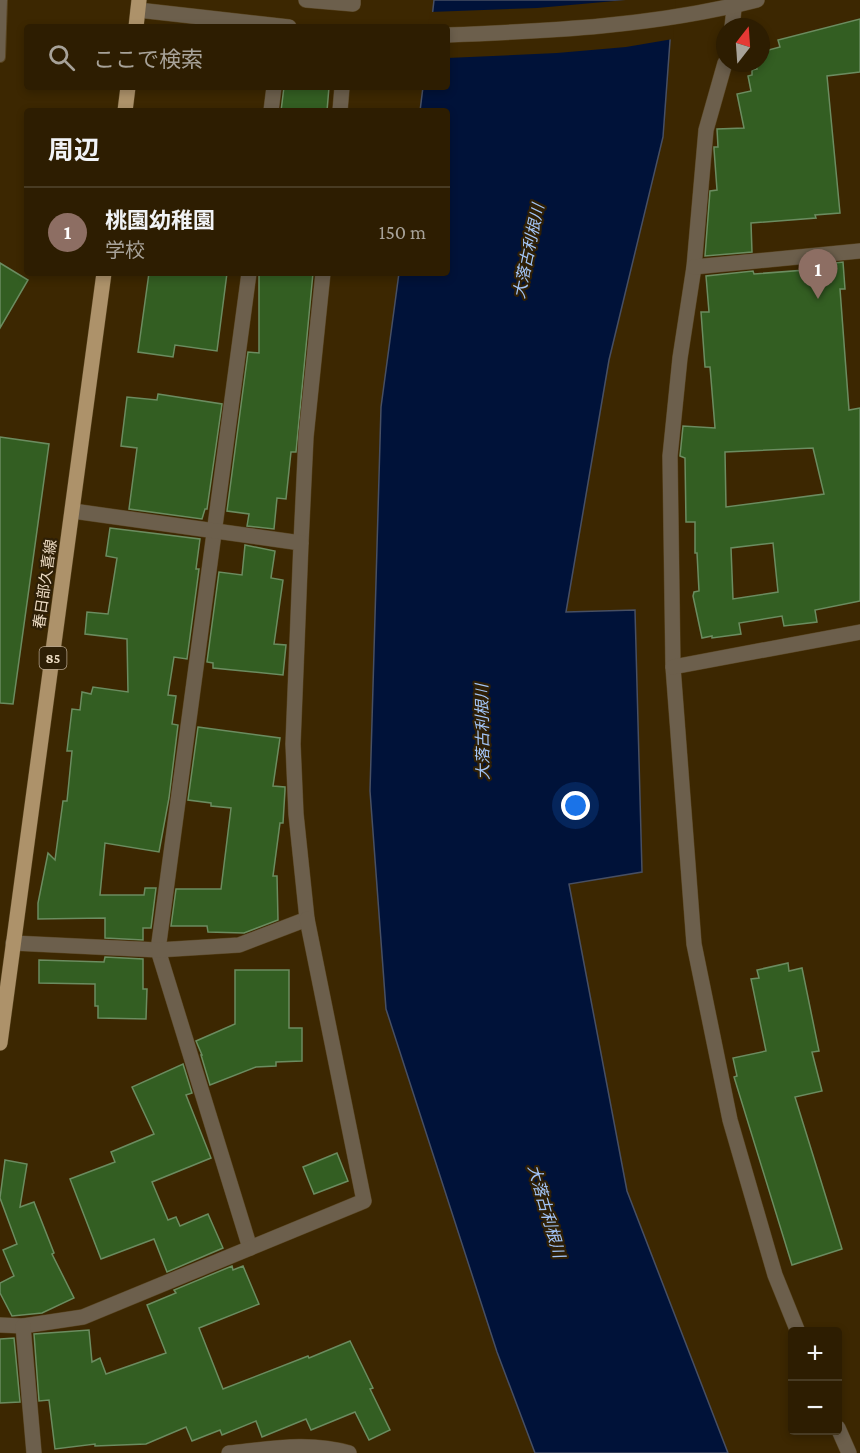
<!DOCTYPE html>
<html lang="ja">
<head>
<meta charset="utf-8">
<style>
  body { margin:0; font-family:"Crimson Pro","Noto Sans JP",serif; background:#35260b; color:#f1f3f6 }
  .controls { position:absolute; right:18px; bottom:18px; display:grid; overflow:hidden; border-radius:6px; box-shadow:0 3px 9px #0003 }
  .controls button { width:54px; height:54px; display:grid; place-items:center; padding:0; border:0; border-bottom:2px solid #483b23; background:#2d1d01; color:#f1f3f6; font:30px sans-serif }
  .compass { position:absolute; left:716px; top:18px; width:54px; height:54px; border-radius:50%; background:#2d1d01; box-shadow:0 3px 9px #0003; rotate:17deg }
  .you { position:absolute; left:576px; top:806px; width:21px; height:21px; margin:-15px; border:4px solid #fff; border-radius:50%; background:#1a73e8; box-shadow:0 0 0 9px #1a73e833 }
  .badge { display:grid; place-items:center; width:39px; height:39px; border-radius:50%; background:#8bb9fc; color:#fff; font-size:20px; font-weight:700 }
  .pin { position:absolute; translate:-50% -50px; filter:drop-shadow(0 2px 3px #0008) }
  .pin::after { content:''; position:absolute; top:32px; width:21px; height:18px; background:inherit; clip-path:polygon(0 0,100% 0,50% 100%) }
  .list { margin:0; padding:0; list-style:none }
  h2 { display:flex; justify-content:space-between; align-items:center; height:78px; margin:0; padding:0 24px; font-size:26px }
  h2 small { font-size:20px; font-weight:400; color:#a7a299 }
  .list li { display:grid; grid-template-columns:39px 1fr auto; gap:18px; align-items:center; box-sizing:border-box; height:90px; padding:0 24px; border-top:2px solid #483b23 }
  .list b { display:block; font-size:22px; white-space:nowrap }
  .list p { margin:0; font-size:20px; white-space:nowrap; color:#a7a299 }
  .list em { font-size:20px; font-style:normal; color:#a7a299 }
  .icon { flex:none; width:33px; height:33px; fill:none; stroke:currentColor; stroke-width:2; stroke-linecap:round; stroke-linejoin:round }
  .map { position:relative; flex:none; width:860px; height:1453px; overflow:hidden }
  .search { position:absolute; background:#2d1d01; box-shadow:0 3px 9px #0003; left:24px; top:24px; width:426px; height:66px; display:flex; align-items:center; gap:15px; box-sizing:border-box; padding:0 21px; border-radius:6px; color:#a7a299; font-size:22px }
  .panel { position:absolute; background:#2d1d01; box-shadow:0 3px 9px #0003; left:24px; top:108px; width:426px; height:168px; border-radius:6px }
  .map>svg:first-child { display:block }
  .water { fill:#001239; stroke:#474f63; stroke-width:1.5 }
  .pier { fill:#3c2701 }
  .building { fill:#335e22; stroke:#6b8c60; stroke-width:1.5; fill-rule:evenodd }
  .lines { fill:none; stroke-linecap:round; stroke-linejoin:round }
  .service-casing { stroke:#584420; stroke-width:12 }
  .minor-casing { stroke:#584420; stroke-width:16 }
  .tertiary-casing { stroke:#584420; stroke-width:16 }
  .primary-casing { stroke:#584420; stroke-width:16 }
  .service { stroke:#6c5f4c; stroke-width:10 }
  .minor { stroke:#6c5f4c; stroke-width:15 }
  .tertiary { stroke:#6c5f4c; stroke-width:15 }
  .primary { stroke:#ad926a; stroke-width:15 }
  .labels { text-anchor:middle; stroke-width:4.5; stroke-linejoin:round; paint-order:stroke }
  .shield { fill:#2e1f06; stroke:#b4a38b; stroke-width:1.5 }
  .shield-label { font-size:14px; font-weight:bold; fill:#eddcc4 }
  .street-label { font-size:15px; fill:#eddcc4; stroke:#2e1f06 }
  .water-label { font-size:16px; font-style:italic; fill:#a3c5f7; stroke:#2e1f06 }
</style>
</head>
<body>
<div class="map">
<svg width="860" height="1453" viewBox="0 0 860 1453">
  <rect width="100%" height="100%" fill="#3c2701"/>
  <!-- water -->
  <polygon class="water" points="434,0 673,0 663,137 609,360 566,612 635,610 642,872 569,884 627,1191 728,1453 535,1453 497,1352 386,1009 370,791 381,407 399,273 447,273 447,111 420,111 423,87 447,87 447,27 431,27"/>
  <!-- pier -->
  <polygon class="pier" points="626,0 676,0 673,39 626,47 557,53 447,58 447,27 428,27 430,12 537,8"/>
  <!-- building -->
  <g class="building">
    <polygon points="860,19 860,72 827,76 840,213 815,215 816,218 751,223 752,252 705,256 710,191 717,190 714,149 714,147 718,147 717,129 744,128 737,94 751,91 748,76 752,75 752,70 757,69 755,63 761,63 761,52 780,47 778,40"/>
    <polygon points="284,87 329,87 327,111 281,111"/>
    <path d="M843,262L845,289H840L849,410L860,408V601L815,610L817,622L784,626L782,616L739,623L741,634L712,638V636L702,638L693,596L694,592L699,591L697,553H695V522H686L685,458L680,456L683,426L715,428L710,367H705L701,312H709L706,276L753,271L754,274L818,269V265ZM813,448L824,494L726,507L725,452ZM773,543L778,592L733,599L731,548Z"/>
    <polygon points="0,263 28,280 0,328"/>
    <polygon points="149,273 227,273 217,351 175,345 173,357 138,352"/>
    <polygon points="259,273 313,273 296,452 291,452 286,499 277,498 274,529 247,526 249,514 227,511 248,352 259,353"/>
    <polygon points="158,394 222,404 207,509 205,509 202,519 129,509 137,448 121,446 127,397 157,400"/>
    <polygon points="0,437 49,444 13,704 0,703"/>
    <polygon points="110,528 200,539 196,569 199,569 187,659 174,657 168,695 176,696 172,724 178,725 169,798 159,852 105,843 100,895 144,895 145,888 156,888 151,928 143,928 143,940 105,938 105,918 38,919 38,903 48,853 55,860 63,801 67,801 72,751 67,751 72,709 80,710 82,692 91,694 93,687 128,692 127,639 85,634 87,612 108,614 117,558 106,556"/>
    <polygon points="245,545 275,551 271,578 283,580 274,644 286,645 283,675 213,668 213,663 207,662 219,572 242,575"/>
    <polygon points="198,727 280,738 273,786 285,787 285,790 283,823 280,823 273,876 277,876 278,920 244,933 208,932 207,926 171,926 176,889 221,889 231,808 211,806 211,803 188,800"/>
    <polygon points="105,957 143,959 143,989 147,989 146,1019 98,1018 98,1006 95,1006 95,984 39,983 39,960 104,962"/>
    <polygon points="788,963 789,971 802,968 819,1051 812,1052 822,1091 795,1097 842,1249 792,1265 734,1077 737,1076 733,1058 766,1051 751,979 759,978 757,970"/>
    <polygon points="235,970 289,970 289,1028 302,1028 302,1061 276,1062 276,1066 256,1067 210,1085 201,1055 202,1055 196,1041 235,1024"/>
    <polygon points="183,1064 192,1093 186,1095 211,1158 152,1182 168,1220 176,1217 180,1226 208,1214 223,1248 167,1272 154,1239 101,1259 70,1179 115,1162 111,1152 154,1134 132,1087"/>
    <polygon points="337,1153 348,1181 314,1194 303,1167"/>
    <polygon points="5,1160 27,1164 20,1207 34,1202 54,1253 52,1254 74,1298 42,1313 12,1316 0,1293 0,1283 14,1276 3,1250 17,1244 0,1198"/>
    <polygon points="232,1266 233,1270 243,1266 259,1304 199,1328 223,1389 308,1356 309,1358 350,1341 373,1388 370,1389 390,1430 369,1440 355,1412 311,1430 306,1419 262,1437 256,1421 222,1435 220,1430 192,1441 186,1427 146,1444 95,1446 95,1444 55,1449 49,1400 39,1401 34,1334 89,1330 92,1362 100,1358 106,1374 166,1353 147,1305 176,1293 174,1290"/>
    <polygon points="14,1338 20,1402 0,1403 0,1339"/>
  </g>
  <g class="lines">
    <!-- service casing -->
    <g class="service-casing">
      <polyline id="service" points="0,57 2,0"/>
    </g>
    <!-- minor casing -->
    <g class="minor-casing">
      <g id="minor">
        <polyline points="306,0 353,4 353,0"/>
        <polyline points="732,27 735,0"/>
        <polyline points="725,63 706,130 694,267 680,358 670,456 673,667 694,944 730,1120 775,1275 798,1332"/>
        <polyline points="271,111 274,87"/>
        <polyline points="340,111 342,87"/>
        <polyline points="694,267 860,251"/>
        <polyline points="249,273 158,950 250,1248"/>
        <polyline points="301,543 306,437 323,273"/>
        <polyline points="673,667 860,632"/>
        <polyline points="13,943 158,950 239,945 307,919 296,814 293,744 301,543 73,511"/>
        <polyline points="0,1325 23,1326 83,1317 364,1201 307,919"/>
        <polyline points="23,1326 34,1453"/>
        <polyline points="838,1428 849,1453"/>
        <path d="M229,1453C268,1449 310,1441 349,1453"/>
      </g>
    </g>
    <!-- tertiary casing -->
    <g class="tertiary-casing">
      <g id="tertiary">
        <polyline points="138,10 289,27"/>
        <path d="M447,35C551,31 656,26 757,0"/>
      </g>
    </g>
    <!-- primary casing -->
    <g class="primary-casing">
      <g id="primary">
        <polyline points="136,27 139,0"/>
        <polyline points="125,111 128,87"/>
        <polyline points="0,1043 104,273"/>
      </g>
    </g>
    <!-- service -->
    <use href="#service" class="service"/>
    <!-- minor -->
    <use href="#minor" class="minor"/>
    <!-- tertiary -->
    <use href="#tertiary" class="tertiary"/>
    <!-- primary -->
    <use href="#primary" class="primary"/>
  </g>
  <g class="labels">
    <!-- shield labels -->
    <rect class="shield" x="39.5" y="647" width="27" height="22" rx="4.5"/>
    <g class="shield-label">
      <text x="53" y="663">85</text>
    </g>
    <!-- street labels -->
    <g class="street-label">
      <text transform="translate(45 584) rotate(-82)" y="5">春日部久喜線</text>
    </g>
    <!-- water labels -->
    <g class="water-label">
      <text transform="translate(528 251) rotate(-78)" y="6">大落古利根川</text>
      <text transform="translate(482 732) rotate(-91)" y="6">大落古利根川</text>
      <text transform="translate(547 1211) rotate(74)" y="6">大落古利根川</text>
    </g>
  </g>
</svg>
<div class="controls">
<button>+</button>
<button>−</button>
</div>
<svg class="compass" viewBox="-18 -18 36 36"><path d="M0-13l5 13h-10z" fill="#e53935"/><path d="M0 13l5-13h-10z" fill="#a7a299"/></svg>
<div class="you"></div>
<div class="pin badge" style="left:818px;top:299px;background:#8d6e63">1</div>
<div class="search"><svg class="icon" aria-label="search" viewBox="0 0 24 24"><circle cx="10" cy="10" r="6"/><path d="M15 15l6 6"/></svg>ここで検索</div>
<section class="panel">
<h2>周辺<small></small></h2>
<ul class="list">
<li><span class="badge" style="background:#8d6e63">1</span><div><b>桃園幼稚園</b><p>学校</p></div><em>150 m</em></li>
</ul>
</section>
</div>
</body>
</html>
